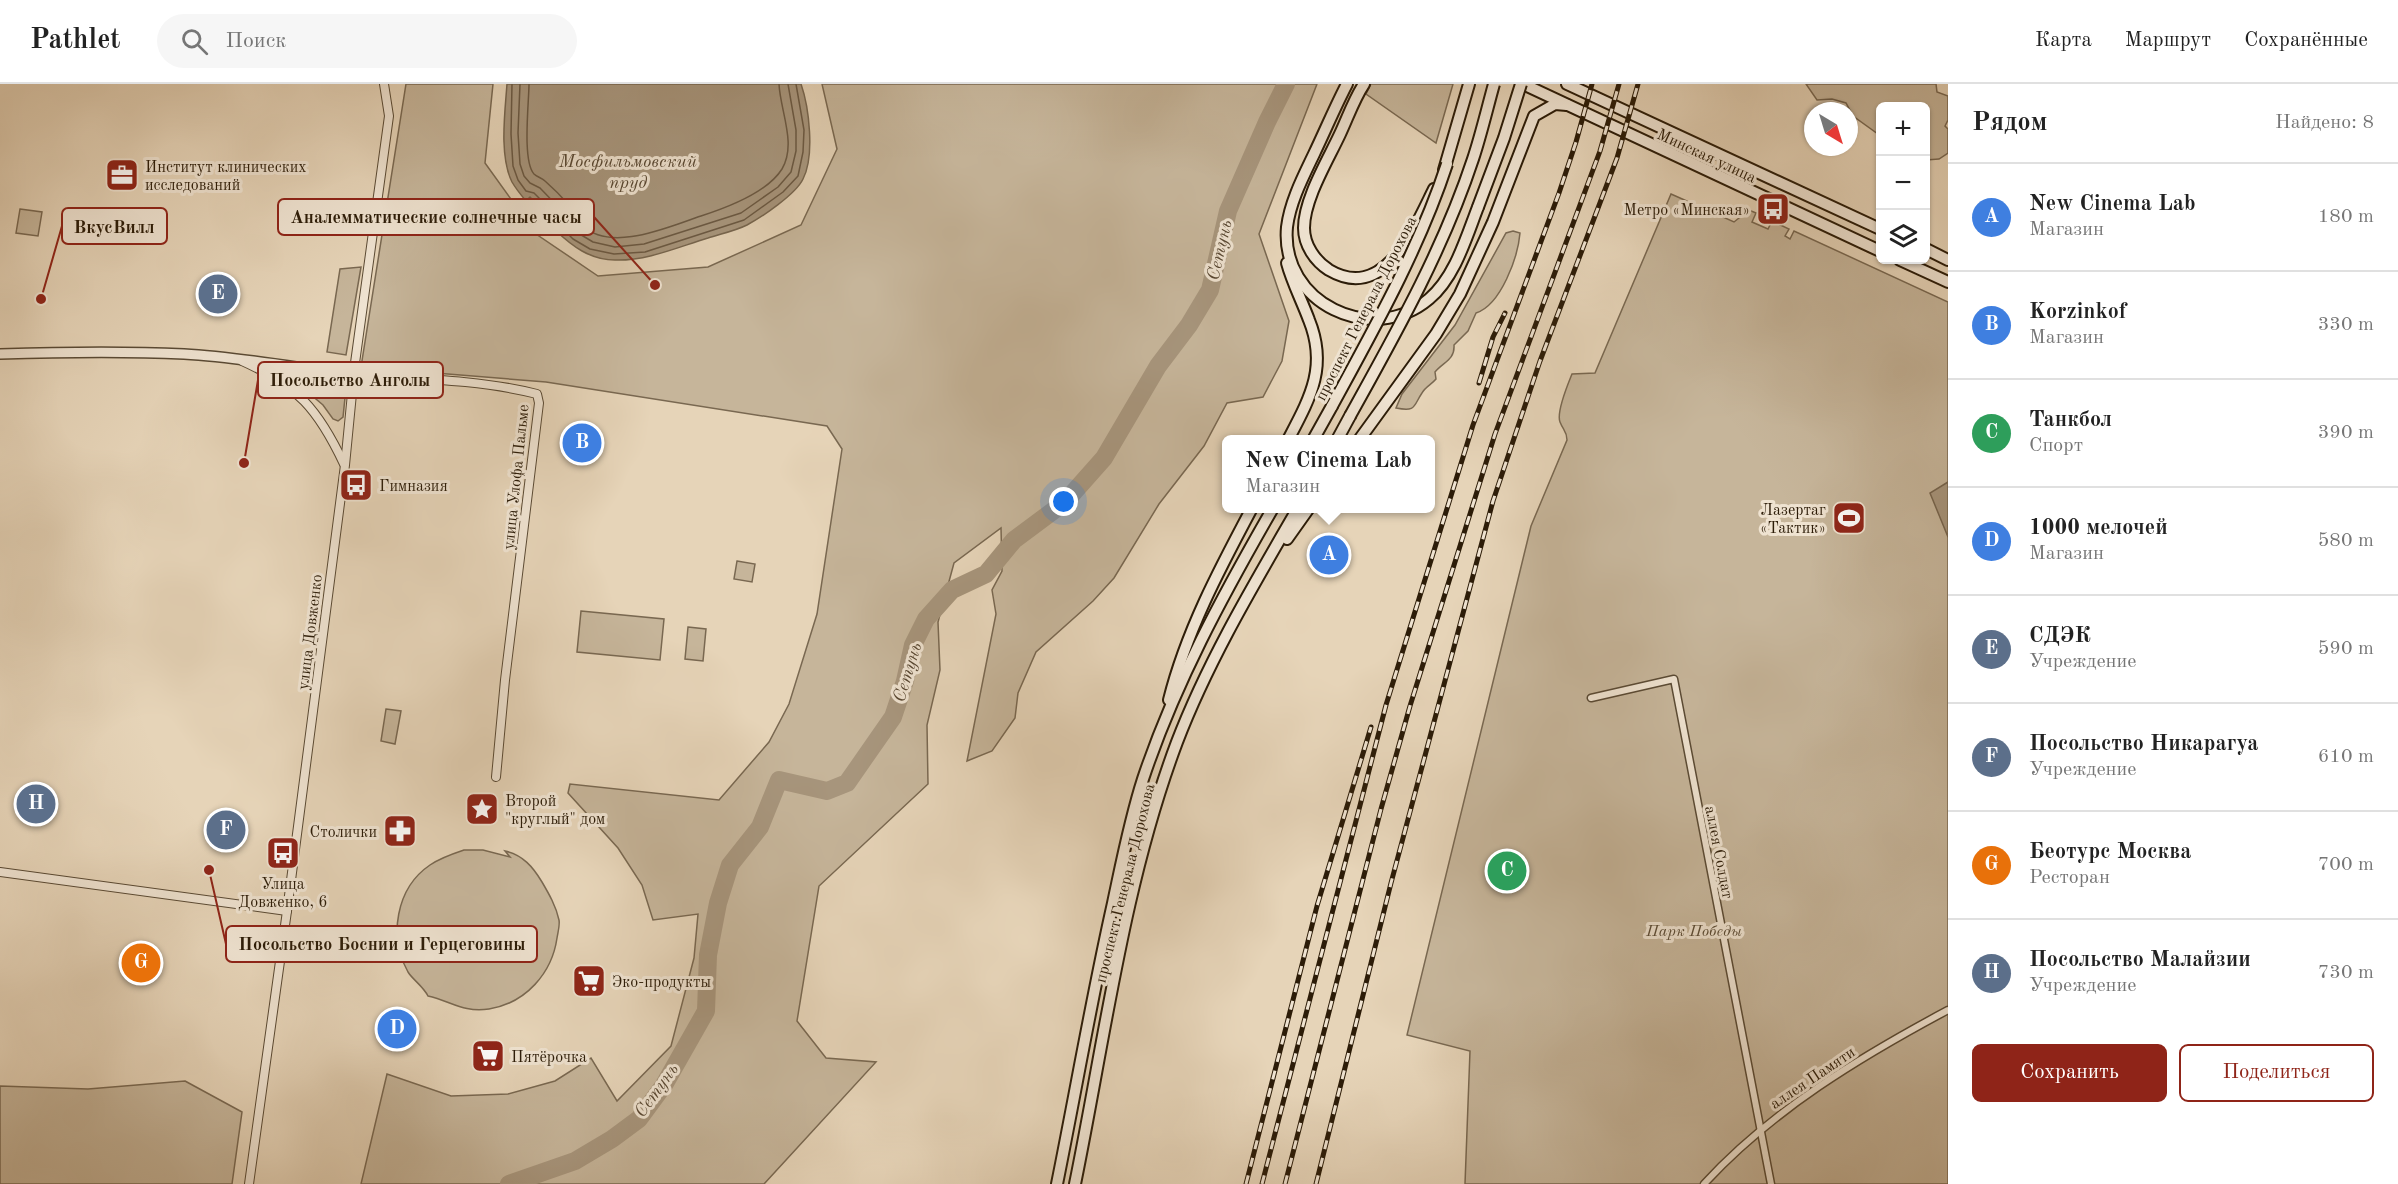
<!DOCTYPE html>
<html lang="ru">
<head>
<meta charset="utf-8">
<style>
  body { margin:0; font-family:"Old Standard TT",serif; background:#f6f6f6; color:#222 }
  .controls { position:absolute; right:18px; top:18px; display:grid; overflow:hidden; border-radius:9px; box-shadow:0 2px 4px #0004 }
  .controls button { width:54px; height:54px; display:grid; place-items:center; padding:0; border:0; border-bottom:2px solid #e0e0e0; background:#fff; color:#222; font:30px sans-serif }
  .compass { position:absolute; left:1804px; top:18px; width:54px; height:54px; border-radius:50%; background:#fff; box-shadow:0 2px 4px #0004; rotate:142deg }
  .you { position:absolute; left:1064px; top:418px; width:21px; height:21px; margin:-15px; border:4px solid #fff; border-radius:50%; background:#1a73e8; box-shadow:0 0 0 9px #1a73e833 }
  .badge { display:grid; place-items:center; width:39px; height:39px; border-radius:50%; background:#8f2418; color:#fff; font-size:20px; font-weight:700 }
  .pin { position:absolute; translate:-50% -50%; border:3px solid #fff; box-shadow:0 2px 6px #0006 }
  .popup { position:absolute; left:1222px; top:351px; width:213px; height:78px; box-sizing:border-box; display:grid; place-content:center; border-radius:9px; background:#fff; filter:drop-shadow(0 2px 4px #0005); font-size:20px; white-space:nowrap; color:#767676 }
  .popup b { font-size:22px; color:#222 }
  .popup::after { content:''; position:absolute; left:50%; top:100%; margin-left:-12px; border:12px solid transparent; border-top-color:#fff }
  .list { margin:0; padding:0; list-style:none }
  h2 { display:flex; justify-content:space-between; align-items:center; height:78px; margin:0; padding:0 24px; font-size:26px }
  h2 small { font-size:20px; font-weight:400; color:#767676 }
  .list li { display:grid; grid-template-columns:39px 1fr auto; gap:18px; align-items:center; box-sizing:border-box; height:108px; padding:0 24px; border-top:2px solid #e0e0e0 }
  .list b { display:block; font-size:22px; white-space:nowrap }
  .list p { margin:0; font-size:20px; white-space:nowrap; color:#767676 }
  .list em { font-size:20px; font-style:normal; color:#767676 }
  .actions { display:flex; gap:12px; padding:18px 24px }
  .actions a { flex:1; padding:14px 0; border:2px solid #8f2418; border-radius:9px; text-align:center; font-size:21px; color:#8f2418 }
  .actions .main { background:#8f2418; color:#fff }
  .icon { flex:none; width:33px; height:33px; fill:none; stroke:currentColor; stroke-width:2; stroke-linecap:round; stroke-linejoin:round }
  .map { position:relative; flex:none; width:1948px; height:1100px; overflow:hidden }
  header { display:flex; align-items:center; gap:36px; box-sizing:border-box; height:84px; padding:0 30px; background:#fff; border-bottom:2px solid #e0e0e0 }
  header strong { font-size:28px }
  nav { display:flex; gap:33px; margin-inline-start:auto; font-size:21px }
  .search { width:420px; height:54px; background:#f6f6f6; display:flex; align-items:center; gap:15px; box-sizing:border-box; padding:0 21px; border-radius:33px; color:#767676; font-size:22px }
  main { display:flex }
  aside { flex:1; background:#fff }
  .map>svg:first-child { display:block }
  .green { fill:#c6b59a; stroke:#796851; stroke-width:1.5 }
  .water { fill:#a7957c; stroke:#76654e; stroke-width:1.5 }
  .lines { fill:none; stroke-linecap:round; stroke-linejoin:round }
  .shore { stroke:#6a5842; stroke-width:1.5 }
  .river { stroke:#a7957c; stroke-width:18 }
  .pedestrian-casing { stroke:#5a4a34; stroke-width:9 }
  .minor-casing { stroke:#5a4a34; stroke-width:10 }
  .tertiary-casing { stroke:#5a4a34; stroke-width:12 }
  .secondary-casing { stroke:#2c1c08; stroke-width:14 }
  .pedestrian { stroke:#efe3d1; stroke-width:6 }
  .minor { stroke:#efe3d1; stroke-width:8 }
  .tertiary { stroke:#efe3d1; stroke-width:9 }
  .secondary { stroke:#efe3d1; stroke-width:10 }
  .rail-casing { stroke:#2c1c08; stroke-width:5 }
  .rail { stroke:#efe3d1; stroke-width:3; stroke-dasharray:9; stroke-linecap:butt }
  .secondary-bridge-casing { stroke:#2c1c08; stroke-width:14; stroke-linecap:butt }
  .secondary-bridge { stroke:#efe3d1; stroke-width:10 }
  .labels { text-anchor:middle; stroke-width:6; stroke-linejoin:round; paint-order:stroke }
  .street-label { font-size:16px; fill:#2c1c08; stroke:#efe3d1 }
  .poi-label { font-size:16px; fill:#2c1c08; stroke:#efe3d1; text-anchor:start }
  .park-label { font-size:16px; font-style:italic; fill:#5a4a34; stroke:#efe3d1 }
  .water-label { font-size:18px; font-style:italic; fill:#574631; stroke:#efe3d1 }
  .leader { fill:none; stroke:#8f2418; stroke-width:2 }
  .callout-dot { fill:#8f2418; stroke:#efe3d1; stroke-width:2 }
  .callout { fill:#efe3d1; stroke:#8f2418; stroke-width:2 }
  .callout-label { font-size:18px; text-anchor:middle; font-weight:bold; fill:#2c1c08 }
</style>
</head>
<body>
<header>
<strong>Pathlet</strong>
<div class="search"><svg class="icon" aria-label="search" viewBox="0 0 24 24"><circle cx="10" cy="10" r="6"/><path d="M15 15l6 6"/></svg>Поиск</div>
<nav><a>Карта</a><a>Маршрут</a><a>Сохранённые</a></nav>
</header>
<main>
<div class="map">
<svg width="1948" height="1100" viewBox="0 0 1948 1100">
  <rect width="100%" height="100%" fill="#e6d4b8"/>
  <filter id="stains"><feTurbulence type="fractalNoise" baseFrequency=".00333" numOctaves="4"/><feColorMatrix values="0 0 0 0 .2 0 0 0 0 .09 0 0 0 0 .02 0 0 0 .5 -.17"/></filter>
  <radialGradient id="worn" r=".72"><stop offset=".6" stop-color="#630" stop-opacity="0"/><stop offset="1" stop-color="#630" stop-opacity=".3"/></radialGradient>
  <!-- green -->
  <g class="green">
    <polygon points="406,0 493,0 485,79 536,150 598,192 708,183 801,141 837,65 822,0 1317,0 1259,150 1289,237 1282,277 1263,313 1227,319 1204,362 1159,420 1114,494 1093,517 1036,568 1018,609 1015,634 992,667 967,677 996,530 992,506 1002,487 1001,444 954,479 938,538 940,586 927,641 928,700 819,802 797,937 826,974 876,978 764,1100 361,1100 387,990 451,1012 508,1010 555,997 591,974 617,1017 671,962 694,874 698,830 653,836 642,801 618,764 568,709 570,700 719,716 769,658 789,620 817,530 842,365 827,342 546,298 361,283"/>
    <polygon points="1371,0 1453,0 1436,59 1366,10"/>
    <polygon points="1806,0 1936,0 1937,8 1948,12 1948,36 1945,42 1948,45 1948,69 1939,75 1926,76 1926,22 1880,22 1880,50 1878,50 1853,32 1846,19 1832,15 1817,16"/>
    <path d="M1671,110L1734,138L1749,126L1756,129L1752,138L1768,145L1772,137L1789,145L1785,152L1790,155L1794,147L1948,218V1100H1465L1470,967L1407,951L1531,442L1567,356C1567,347 1563,346 1560,338C1556,328 1568,300 1572,290L1595,289Z"/>
    <polygon points="20,125 42,128 38,152 16,149"/>
    <path d="M1513,147L1520,149C1518,173 1501,221 1476,229L1468,247L1454,261C1455,276 1443,278 1435,288L1436,295C1432,300 1425,303 1422,309C1413,322 1417,328 1396,324L1402,310L1455,241L1506,149Z"/>
    <polygon points="361,183 346,271 327,268 340,185"/>
    <polygon points="294,291 341,296 346,304 343,333 338,337 333,335 323,321 291,294"/>
    <polygon points="737,477 755,480 752,498 734,495"/>
    <polygon points="581,527 664,535 660,576 577,568"/>
    <polygon points="688,543 706,545 703,577 685,575"/>
    <polygon points="386,625 401,627 395,660 381,657"/>
    <path d="M464,766H483L510,773L505,767C523,771 533,783 542,798C549,810 556,822 559,836C560,841 558,848 557,854C552,889 526,919 489,925C463,929 451,917 428,912C423,902 413,896 408,888C388,853 396,804 430,781C440,774 452,770 464,766Z"/>
    <polygon points="185,997 242,1028 232,1100 0,1100 0,1002 88,1005"/>
  </g>
  <!-- water -->
  <g class="water">
    <path d="M507,0H801C809,23 815,72 803,95C796,110 762,133 747,141C735,147 720,150 708,154C678,163 647,177 615,176C590,176 572,162 555,146L559,143L530,113L526,117C521,111 516,105 512,98C499,72 505,28 507,0Z"/>
    <polygon points="1948,398 1948,453 1930,409"/>
  </g>
  <g class="lines">
    <!-- shore -->
    <g class="shore">
      <polyline points="512,0 511,50 513,82 518,96 526,107 534,109 563,138 565,147 573,155 590,165 614,170 645,168 744,136 783,108 798,92 803,68 804,46 796,0"/>
      <polyline points="520,0 518,49 520,80 524,92 530,99 540,104 568,133 573,144 578,149 593,158 615,163 644,160 741,129 778,103 791,88 796,67 796,46 788,0"/>
      <path d="M529,0C529,18 522,77 534,90C537,93 542,94 545,97C553,104 561,112 568,120C575,127 579,138 583,142C612,169 670,142 701,132C726,124 767,109 782,85C797,60 780,26 779,0"/>
    </g>
    <!-- river -->
    <polyline class="river" points="509,1100 575,1077 612,1055 639,1035 664,1001 706,927 708,871 718,819 730,781 760,743 779,696 827,707 847,699 893,633 905,597 913,561 926,535 952,506 986,490 1014,456 1065,418 1104,374 1158,282 1189,241 1210,206 1228,127 1267,38 1286,0"/>
    <!-- pedestrian casing -->
    <g class="pedestrian-casing">
      <g id="pedestrian">
        <polyline points="1591,614 1674,595 1771,1100"/>
        <path d="M1704,1100C1772,1026 1860,973 1948,926"/>
      </g>
    </g>
    <!-- minor casing -->
    <g class="minor-casing">
      <g id="minor">
        <path d="M242,277C298,302 318,325 344,380"/>
        <path d="M353,291C414,295 478,295 537,310L539,319L505,596L496,693"/>
        <polyline points="0,788 287,827"/>
        <polyline points="249,1100 287,827 345,381 355,279 389,32 384,0"/>
      </g>
    </g>
    <!-- tertiary casing -->
    <g class="tertiary-casing">
      <path id="tertiary" d="M0,270C61,268 123,267 184,270C241,273 297,284 353,291"/>
    </g>
    <!-- secondary casing -->
    <g class="secondary-casing">
      <g id="secondary">
        <path d="M1347,0C1335,23 1325,47 1314,70C1303,93 1290,118 1287,143C1280,219 1372,263 1429,215C1455,193 1466,154 1478,123"/>
        <path d="M1364,0C1354,15 1348,33 1340,50C1328,76 1304,115 1304,144C1304,161 1315,177 1329,186C1385,219 1415,143 1434,105"/>
        <polyline points="1523,0 1880,167"/>
        <polyline points="1567,0 1880,145"/>
        <polyline points="1444,86 1469,0"/>
        <polyline points="1926,165 1948,176"/>
        <polyline points="1900,176 1948,198"/>
        <path d="M1287,179C1292,198 1302,217 1309,236C1328,283 1310,314 1288,356"/>
        <polyline points="1313,356 1332,322"/>
        <polyline points="1337,356 1350,332"/>
        <polyline points="1359,356 1436,250 1460,210 1493,138 1534,32 1555,20 1567,21"/>
        <polyline points="1287,455 1309,424"/>
        <path d="M1169,616C1186,548 1219,486 1252,424"/>
        <path d="M1057,1100C1076,1006 1092,912 1113,819C1122,777 1130,735 1143,695C1175,599 1223,511 1273,424"/>
        <path d="M1075,1100C1105,953 1124,799 1177,658C1208,577 1254,500 1298,424"/>
      </g>
    </g>
    <!-- pedestrian -->
    <use href="#pedestrian" class="pedestrian"/>
    <!-- minor -->
    <use href="#minor" class="minor"/>
    <!-- tertiary -->
    <use href="#tertiary" class="tertiary"/>
    <!-- secondary -->
    <use href="#secondary" class="secondary"/>
    <!-- rail casing -->
    <g class="rail-casing">
      <g id="rail">
        <polyline points="1479,299 1493,253 1505,229"/>
        <polyline points="1246,1100 1317,822 1371,643"/>
        <polyline points="1262,1100 1386,621 1473,341 1559,109 1576,58 1592,0"/>
        <polyline points="1285,1100 1381,725 1410,622 1495,350 1600,67 1619,0"/>
        <polyline points="1316,1100 1391,799 1493,417 1540,277 1617,74 1638,0"/>
      </g>
    </g>
    <!-- rail -->
    <use href="#rail" class="rail"/>
    <!-- secondary-bridge casing -->
    <g class="secondary-bridge-casing">
      <g id="secondary-bridge">
        <polyline points="1478,123 1504,54 1521,0"/>
        <path d="M1332,322C1375,243 1419,165 1447,80"/>
        <path d="M1350,332C1396,249 1443,166 1473,75C1481,51 1487,25 1494,0"/>
      </g>
    </g>
    <!-- secondary-bridge -->
    <use href="#secondary-bridge" class="secondary-bridge"/>
  </g>
  <!-- icons -->
  <defs>
    <g id="office-square" transform="scale(1.725)"><rect x="-9" y="-9" width="18" height="18" rx="4" fill="#8f2418" stroke="#efe3d1"/><path d="M-6-3h4V-5.5h4V-3h4V5H-6ZM-1-4.5V-3h2v-1.5ZM-6 0V1H6V0Z" fill="#fff"/></g>
    <g id="bus-square" transform="scale(1.725)"><rect x="-9" y="-9" width="18" height="18" rx="4" fill="#8f2418" stroke="#efe3d1"/><path d="M-5-6H5V4H4V6H2V4H-2V6H-4V4H-5ZM-3.5-4V0h7V-4ZM-3.5 1.2v1.5H-2V1.2ZM2 1.2v1.5H3.5V1.2Z" fill="#fff"/></g>
    <g id="stadium-square" transform="scale(1.725)"><rect x="-9" y="-9" width="18" height="18" rx="4" fill="#8f2418" stroke="#efe3d1"/><path d="M0-5a6.5 5 0 1 0 0 10a6.5 5 0 1 0 0-10ZM-3.5-1.8h7v3.6h-7Z" fill="#fff"/></g>
    <g id="sight-square" transform="scale(1.725)"><rect x="-9" y="-9" width="18" height="18" rx="4" fill="#8f2418" stroke="#efe3d1"/><path d="M0-6L1.8-2.2L6-1.7L2.9 1.2L3.7 5.4L0 3.3L-3.7 5.4L-2.9 1.2L-6-1.7L-1.8-2.2Z" fill="#fff"/></g>
    <g id="pharmacy-square" transform="scale(1.725)"><rect x="-9" y="-9" width="18" height="18" rx="4" fill="#8f2418" stroke="#efe3d1"/><path d="M-2-6h4v4h4v4h-4v4h-4v-4h-4v-4h4Z" fill="#fff"/></g>
    <g id="supermarket-square" transform="scale(1.725)"><rect x="-9" y="-9" width="18" height="18" rx="4" fill="#8f2418" stroke="#efe3d1"/><path d="M-6-5.5h2.5l.6 2H6L4.5 2H-2.5L-4.4-4H-6ZM-1.5 3.2a1.3 1.3 0 1 0 .1 0ZM3 3.2a1.3 1.3 0 1 0 .1 0Z" fill="#fff"/></g>
  </defs>
  <g fill-rule="evenodd">
    <use href="#office-square" x="122" y="91"/>
    <use href="#bus-square" x="1773" y="125"/>
    <use href="#bus-square" x="356" y="401"/>
    <use href="#stadium-square" x="1849" y="434"/>
    <use href="#sight-square" x="482" y="725"/>
    <use href="#pharmacy-square" x="400" y="747"/>
    <use href="#bus-square" x="283" y="769"/>
    <use href="#supermarket-square" x="589" y="897"/>
    <use href="#supermarket-square" x="488" y="972"/>
  </g>
  <g class="labels">
    <!-- street labels -->
    <g class="street-label">
      <text transform="translate(1707 71) rotate(25)" y="6">Минская улица</text>
      <text transform="translate(1365 224) rotate(-63)" y="6">проспект Генерала Дорохова</text>
      <text transform="translate(515 393) rotate(-84)" y="6">улица Улофа Пальме</text>
      <text transform="translate(309 548) rotate(-83)" y="6">улица Довженко</text>
      <text transform="translate(1720 768) rotate(79)" y="6">аллея Солдат</text>
      <text transform="translate(1124 799) rotate(-76)" y="6">проспект Генерала Дорохова</text>
      <text transform="translate(1812 993) rotate(-34)" y="6">аллея Памяти</text>
    </g>
    <!-- poi labels -->
    <g class="poi-label">
      <text x="145" y="88">Институт клинических<tspan x="145" dy="18">исследований</tspan></text>
      <text x="1750" y="131" text-anchor="end">Метро «Минская»</text>
      <text x="379" y="407">Гимназия</text>
      <text x="1826" y="431" text-anchor="end">Лазертаг<tspan x="1826" dy="18">«Тактик»</tspan></text>
      <text x="505" y="722">Второй<tspan x="505" dy="18">"круглый" дом</tspan></text>
      <text x="377" y="753" text-anchor="end">Столички</text>
      <text x="283" y="805" text-anchor="middle">Улица<tspan x="283" dy="18">Довженко, 6</tspan></text>
      <text x="612" y="903">Эко-продукты</text>
      <text x="511" y="978">Пятёрочка</text>
    </g>
    <!-- park labels -->
    <g class="park-label">
      <text x="1694" y="852">Парк Победы</text>
    </g>
    <!-- water labels -->
    <g class="water-label">
      <text x="628" y="83">Мосфильмовский<tspan x="628" dy="21">пруд</tspan></text>
      <text transform="translate(1219 166) rotate(-77)" y="6">Сетунь</text>
      <text transform="translate(907 588) rotate(-73)" y="6">Сетунь</text>
      <text transform="translate(656 1006) rotate(-54)" y="6">Сетунь</text>
    </g>
  </g>
  <!-- callouts -->
  <path class="leader" d="M655 201L594 133M41 215L62 142M244 379L258 296M209 786L226 860"/>
  <g class="callout-dot">
    <circle cx="655" cy="201" r="6"/>
    <circle cx="41" cy="215" r="6"/>
    <circle cx="244" cy="379" r="6"/>
    <circle cx="209" cy="786" r="6"/>
  </g>
  <g class="callout">
    <rect x="278" y="115" width="316" height="36" rx="6"/>
    <rect x="62" y="124" width="105" height="36" rx="6"/>
    <rect x="258" y="278" width="185" height="36" rx="6"/>
    <rect x="226" y="842" width="311" height="36" rx="6"/>
  </g>
  <g class="callout-label">
    <text x="436" y="139">Аналемматические солнечные часы</text>
    <text x="114" y="149">ВкусВилл</text>
    <text x="350" y="302">Посольство Анголы</text>
    <text x="382" y="866">Посольство Боснии и Герцеговины</text>
  </g>
  <rect width="100%" height="100%" filter="url(#stains)"/>
  <rect width="100%" height="100%" fill="url(#worn)"/>
</svg>
<div class="controls">
<button>+</button>
<button>−</button>
<button><svg class="icon" aria-label="layers" viewBox="0 0 24 24"><path d="M12 4l9 5-9 5-9-5zM3 14l9 5 9-5"/></svg></button>
</div>
<svg class="compass" viewBox="-18 -18 36 36"><path d="M0-13l5 13h-10z" fill="#e53935"/><path d="M0 13l5-13h-10z" fill="#767676"/></svg>
<div class="you"></div>
<div class="pin badge" style="left:1329px;top:471px;background:#3f7fe0">A</div>
<div class="popup"><b>New Cinema Lab</b>Магазин</div>
<div class="pin badge" style="left:582px;top:359px;background:#3f7fe0">B</div>
<div class="pin badge" style="left:1507px;top:787px;background:#2e9e5b">C</div>
<div class="pin badge" style="left:397px;top:945px;background:#3f7fe0">D</div>
<div class="pin badge" style="left:218px;top:210px;background:#5c6f8a">E</div>
<div class="pin badge" style="left:226px;top:746px;background:#5c6f8a">F</div>
<div class="pin badge" style="left:141px;top:879px;background:#e8710a">G</div>
<div class="pin badge" style="left:36px;top:720px;background:#5c6f8a">H</div>
</div>
<aside>
<h2>Рядом<small>Найдено: 8</small></h2>
<ul class="list">
<li><span class="badge" style="background:#3f7fe0">A</span><div><b>New Cinema Lab</b><p>Магазин</p></div><em>180 m</em></li>
<li><span class="badge" style="background:#3f7fe0">B</span><div><b>Korzinkof</b><p>Магазин</p></div><em>330 m</em></li>
<li><span class="badge" style="background:#2e9e5b">C</span><div><b>Танкбол</b><p>Спорт</p></div><em>390 m</em></li>
<li><span class="badge" style="background:#3f7fe0">D</span><div><b>1000 мелочей</b><p>Магазин</p></div><em>580 m</em></li>
<li><span class="badge" style="background:#5c6f8a">E</span><div><b>СДЭК</b><p>Учреждение</p></div><em>590 m</em></li>
<li><span class="badge" style="background:#5c6f8a">F</span><div><b>Посольство Никарагуа</b><p>Учреждение</p></div><em>610 m</em></li>
<li><span class="badge" style="background:#e8710a">G</span><div><b>Беотурс Москва</b><p>Ресторан</p></div><em>700 m</em></li>
<li><span class="badge" style="background:#5c6f8a">H</span><div><b>Посольство Малайзии</b><p>Учреждение</p></div><em>730 m</em></li>
</ul>
<div class="actions"><a class="main">Сохранить</a><a>Поделиться</a></div>
</aside>
</main>
</body>
</html>
